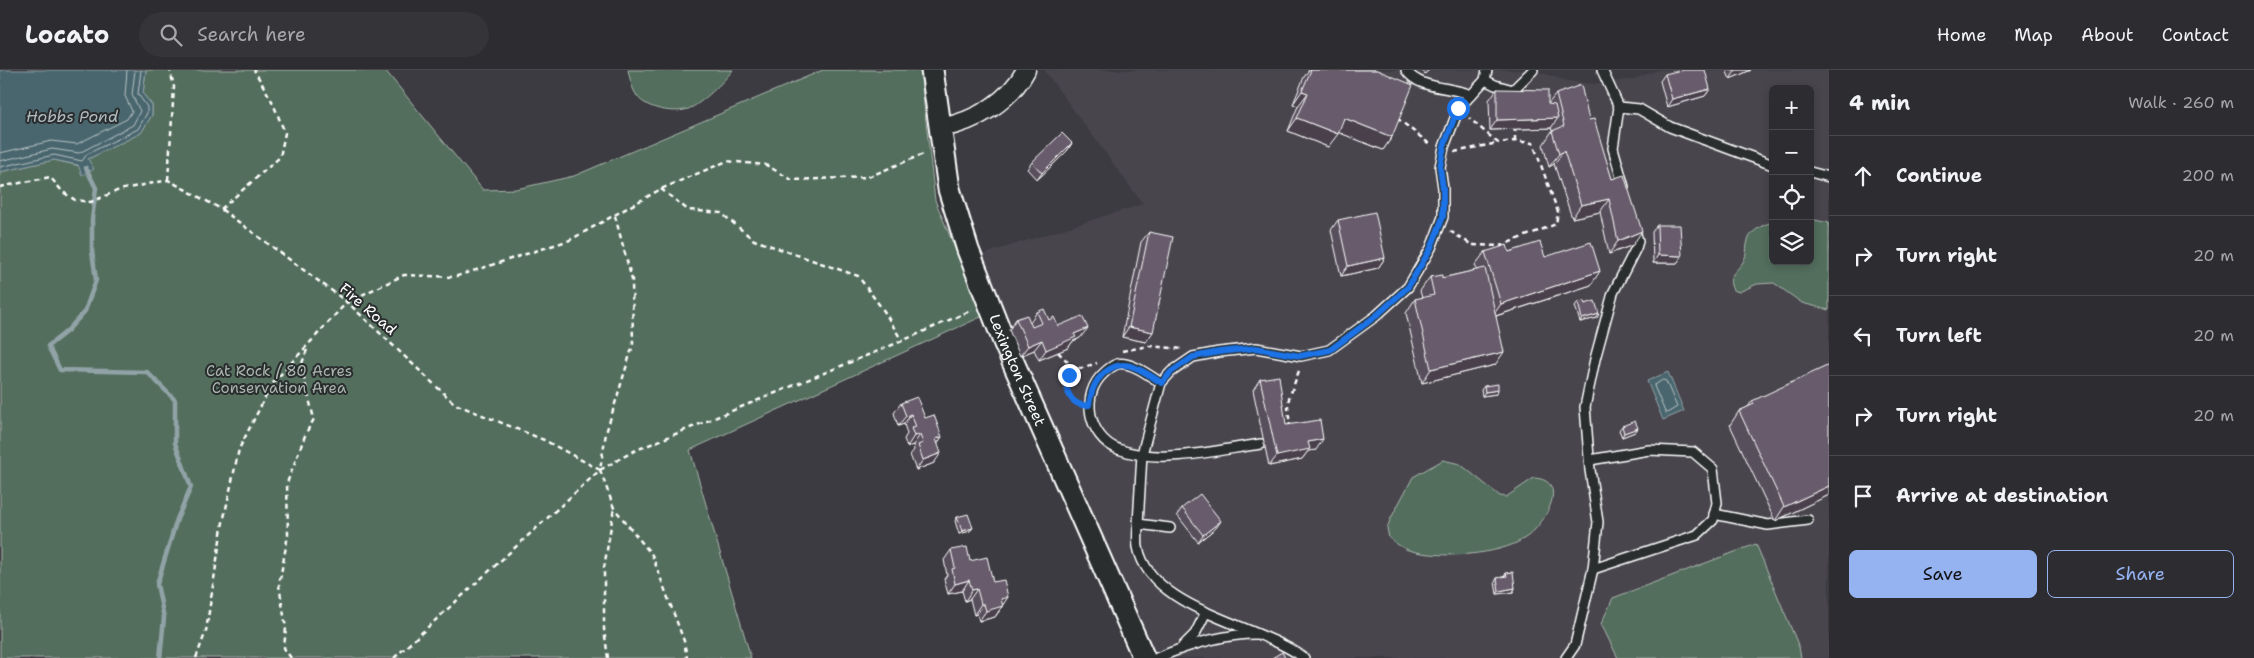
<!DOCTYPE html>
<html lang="en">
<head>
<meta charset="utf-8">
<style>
  body { margin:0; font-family:"Shantell Sans",sans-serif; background:#353439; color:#f1f3f6 }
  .controls { position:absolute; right:15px; top:15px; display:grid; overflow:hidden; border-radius:8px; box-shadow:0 2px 8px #0003 }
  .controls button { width:45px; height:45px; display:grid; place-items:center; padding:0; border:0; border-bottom:1px solid #48484d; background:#2d2c31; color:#f1f3f6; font:25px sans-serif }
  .stop { position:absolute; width:15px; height:15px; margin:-11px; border:4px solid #1a73e8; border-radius:50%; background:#fff }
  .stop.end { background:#1a73e8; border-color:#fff; box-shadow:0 1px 5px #0008 }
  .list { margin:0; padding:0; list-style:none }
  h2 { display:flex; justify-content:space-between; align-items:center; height:65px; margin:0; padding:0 20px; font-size:21px }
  h2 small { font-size:16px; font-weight:400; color:#a7a7ab }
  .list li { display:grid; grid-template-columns:32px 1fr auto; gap:15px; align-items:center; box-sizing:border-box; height:80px; padding:0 20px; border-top:1px solid #48484d }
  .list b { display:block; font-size:19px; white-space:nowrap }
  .list em { font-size:16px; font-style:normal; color:#a7a7ab }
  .actions { display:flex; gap:10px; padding:15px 20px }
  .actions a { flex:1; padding:11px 0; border:1px solid #95b2f1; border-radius:8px; text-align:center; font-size:18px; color:#95b2f1 }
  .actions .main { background:#95b2f1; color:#111 }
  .icon { flex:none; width:28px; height:28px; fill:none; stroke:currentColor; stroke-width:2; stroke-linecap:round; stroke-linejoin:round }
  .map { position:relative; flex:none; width:1829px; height:588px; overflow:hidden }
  header { display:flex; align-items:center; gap:30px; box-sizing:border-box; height:70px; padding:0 25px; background:#2d2c31; border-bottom:1px solid #48484d }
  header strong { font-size:24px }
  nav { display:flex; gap:28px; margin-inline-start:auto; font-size:18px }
  .search { width:350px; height:45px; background:#353439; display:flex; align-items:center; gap:12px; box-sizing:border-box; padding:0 18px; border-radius:28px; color:#a7a7ab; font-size:19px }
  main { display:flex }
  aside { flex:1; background:#2d2c31 }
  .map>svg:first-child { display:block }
  .built { fill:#49454e; fill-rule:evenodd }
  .green { fill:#536e5d; stroke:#a9b6ae }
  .water { fill:#4a666e; stroke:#92a3a8 }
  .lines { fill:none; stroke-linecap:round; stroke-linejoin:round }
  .shore { stroke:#b7c2c5; stroke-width:1 }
  .stream { stroke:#92a3a8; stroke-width:4.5 }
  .service-casing { stroke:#fff; stroke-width:12 }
  .minor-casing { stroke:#fff; stroke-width:21 }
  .tertiary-casing { stroke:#fff; stroke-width:25 }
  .path { stroke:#fff; stroke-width:2.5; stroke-dasharray:5 4; stroke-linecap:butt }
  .service { stroke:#2a2d2e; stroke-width:9 }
  .minor { stroke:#2a2d2e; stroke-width:18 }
  .tertiary { stroke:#2a2d2e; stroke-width:21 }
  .wall { fill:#594f5d; stroke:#fff }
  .shaded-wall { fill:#48404c; stroke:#fff }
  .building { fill:#675c6c; stroke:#fff }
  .route { stroke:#1a73e8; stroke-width:6 }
  .labels { text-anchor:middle; stroke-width:4; stroke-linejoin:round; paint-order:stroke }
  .street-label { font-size:15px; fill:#fff; stroke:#2a2d2e }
  .park-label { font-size:15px; fill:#a9b6ae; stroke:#2a2d2e }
  .water-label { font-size:16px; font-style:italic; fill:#aebabe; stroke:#2a2d2e }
</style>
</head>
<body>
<header>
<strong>Locato</strong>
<div class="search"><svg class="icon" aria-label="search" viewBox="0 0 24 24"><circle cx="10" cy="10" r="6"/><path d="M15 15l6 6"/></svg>Search here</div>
<nav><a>Home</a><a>Map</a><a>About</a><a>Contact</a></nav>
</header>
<main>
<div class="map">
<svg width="1829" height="588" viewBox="0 0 1829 588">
  <rect width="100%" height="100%" fill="#3c3b41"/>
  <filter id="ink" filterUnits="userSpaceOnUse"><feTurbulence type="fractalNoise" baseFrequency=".02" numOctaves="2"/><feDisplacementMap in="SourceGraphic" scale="10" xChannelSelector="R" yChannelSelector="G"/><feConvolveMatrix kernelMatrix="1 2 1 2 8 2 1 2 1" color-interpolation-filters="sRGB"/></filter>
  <g filter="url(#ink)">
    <!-- built -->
    <path class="built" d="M1044,0H1533L1567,11L1592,14L1631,10L1658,0H1829V588H1154L1020,286L981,185L1143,134ZM1773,19H1810V191H1773Z"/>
    <!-- green -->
    <g class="green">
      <polygon points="146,0 385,0 483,120 516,119 574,106 823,0 920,0 935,130 983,246 690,380 751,588 0,588 0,102 54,90 93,99 88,89 141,63 152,45 152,35 143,24"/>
      <path d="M628,0H733C724,11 702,34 688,39C674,44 646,39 637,26C632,19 630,9 628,0Z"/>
      <path d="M1810,149L1829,153V240L1802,233L1774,213L1757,214L1739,222L1733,220C1725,205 1738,202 1744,190C1747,184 1746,180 1747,174C1749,161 1762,155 1773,152V191H1810Z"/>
      <path d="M1443,390L1460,394L1500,426L1506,427L1534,408C1572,410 1543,457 1525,468C1499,486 1438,489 1408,480C1401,477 1395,473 1389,468L1387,458L1391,448L1413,407Z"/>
      <polygon points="1756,474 1799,577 1801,588 1618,588 1601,554 1613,528"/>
    </g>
    <!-- water -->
    <g class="water">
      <polygon points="0,0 146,0 143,24 152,35 152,45 141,63 88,89 94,99 82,105 78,95 54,90 0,102"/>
      <polygon points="1668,302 1684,341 1663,350 1647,311"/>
    </g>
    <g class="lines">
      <!-- shore -->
      <g class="shore">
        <polyline points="0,83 51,71 77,74 127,49 132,41 125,26 127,0"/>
        <polyline points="0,91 52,79 79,83 133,55 140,41 132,25 135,0"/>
        <polyline points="0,97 54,85 82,91 87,84 138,59 147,43 147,37 138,24 141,0"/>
        <polygon points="1663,310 1666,311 1677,337 1667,343 1665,342 1654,316"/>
      </g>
      <!-- stream -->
      <polyline class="stream" points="86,98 96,118 92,150 92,181 96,210 85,241 67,261 48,276 60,300 147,302 175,330 175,373 191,417 177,449 157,514 164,548 160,588"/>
      <!-- service casing -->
      <g class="service-casing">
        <g id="service">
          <path d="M1406,0C1419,20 1451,16 1471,25"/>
          <polyline points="1602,0 1619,37 1613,78 1624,117"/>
          <polyline points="1485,10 1487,0"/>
          <polyline points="1619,37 1639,39 1670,57 1773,95"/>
          <polyline points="1810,102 1829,107"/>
          <path d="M1161,313C1150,306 1131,291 1117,294C1112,296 1107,300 1104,303C1080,324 1088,367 1118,379C1160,395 1217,380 1261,374"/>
          <polyline points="1590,390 1649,380 1693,382 1713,399 1717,433 1713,450 1697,465 1593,499"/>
          <polyline points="1714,444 1768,455 1808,450"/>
          <polyline points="1138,454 1142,384 1161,313 1171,302 1193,287 1219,282 1256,278 1301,286 1329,280 1376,246 1408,217 1431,178 1443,147 1443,118 1440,97 1444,77 1459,38 1485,10 1495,15 1513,20 1533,0"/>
          <path d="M1170,458L1138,454C1138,461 1137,469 1138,477C1150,540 1257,553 1304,588"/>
          <polyline points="1183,576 1195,564 1206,542"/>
          <path d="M1157,588C1188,575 1223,564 1256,564"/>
          <polyline points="1566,588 1575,575 1593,499 1598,452 1590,400 1585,337 1595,289 1613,223 1636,178 1638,171 1634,156"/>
        </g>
      </g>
      <!-- minor casing -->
      <g class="minor-casing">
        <path id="minor" d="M941,58C976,51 1009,32 1026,0"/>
      </g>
      <!-- tertiary casing -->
      <g class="tertiary-casing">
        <g id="tertiary">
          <path id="s1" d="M932,0L949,119L968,180L1005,274L1144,588"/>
        </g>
      </g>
      <!-- path -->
      <g class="path">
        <polyline points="1397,48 1432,76"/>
        <polyline points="1515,71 1515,60"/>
        <polyline points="1454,82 1498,73 1469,48"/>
        <polyline points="168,110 174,17 170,0"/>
        <polyline points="0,117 50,107 63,122 75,130 91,132 119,120 168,110 221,139 347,232 455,334 544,370 600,400"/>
        <polyline points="661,119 688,140 721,143 754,170 858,206 884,241 902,271"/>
        <polyline points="221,139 280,87 285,63 272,31 254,0"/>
        <polyline points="615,146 632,210 633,275 606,363 600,400 614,438 652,485 684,571 687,588"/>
        <polyline points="1450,161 1472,175 1500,176 1556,154 1558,142 1533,73 1515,71 1498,73"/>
        <polyline points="1122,281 1149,276 1183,279"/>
        <polyline points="1058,282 1074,298 1082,298 1097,293"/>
        <path d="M1074,298C1064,312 1063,323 1078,334"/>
        <polyline points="1290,358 1288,337 1289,328 1300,298"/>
        <polyline points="196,588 206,561 222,457 239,379 272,314 347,232 404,205 454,207 570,170 661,119 727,91 766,95 792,110 868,107 926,83"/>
        <polyline points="291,588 284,578 286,558 279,515 288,465 287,413 306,363 314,349 301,296 308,277"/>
        <polyline points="394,588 600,400 634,381 902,271 972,240"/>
        <polyline points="608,588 604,559 604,498 614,438"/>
      </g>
      <!-- service -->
      <use href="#service" class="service"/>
      <!-- minor -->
      <use href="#minor" class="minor"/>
      <!-- tertiary -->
      <use href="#tertiary" class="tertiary"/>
    </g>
    <!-- wall -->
    <g class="wall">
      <polygon points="1309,0 1377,0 1392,67 1383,80 1338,62 1328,77 1288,61 1298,36 1293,34 1304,7"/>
      <polygon points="1422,0 1429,0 1425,4"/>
      <polygon points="1726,0 1751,0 1730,9"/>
      <polygon points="1665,4 1710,19 1705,26 1667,37 1660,11"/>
      <polygon points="1497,19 1548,34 1556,24 1589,50 1612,109 1633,175 1609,184 1600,142 1572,148 1554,94 1549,97 1543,75 1552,61 1551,57 1551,58 1490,60 1489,30"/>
      <polygon points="1072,73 1067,81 1037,110 1027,99 1032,92"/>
      <polygon points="1338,150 1385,188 1378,198 1341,206 1331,160"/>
      <polygon points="1657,155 1682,186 1677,193 1653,193 1652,162"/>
      <polygon points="1149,162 1146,272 1122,267 1141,172"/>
      <polygon points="1485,182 1509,182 1545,187 1591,215 1496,246 1495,295 1422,313 1406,243 1415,229 1422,228 1420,221 1430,207 1442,208 1477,200 1475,195"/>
      <polygon points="1578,232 1585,234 1597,248 1580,252 1575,236"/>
      <polygon points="1037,242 1058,256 1080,268 1073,271 1068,278 1039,290 1034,280 1020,286 1009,260 1016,249 1030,252"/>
      <polygon points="1260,309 1286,355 1316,380 1308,381 1302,389 1269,396 1253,320"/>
      <polygon points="1484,316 1496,324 1482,326 1481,320"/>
      <polygon points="1752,331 1829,425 1775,451 1730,355 1739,341 1748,337"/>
      <polygon points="901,333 925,348 938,373 934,393 916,400 910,385 914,380 913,375 907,377 904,369 907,364 904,354 898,356 894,343"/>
      <polygon points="1622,356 1638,358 1635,362 1622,367 1619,360"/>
      <polygon points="1182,438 1216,458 1198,472 1177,445"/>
      <polygon points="957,447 973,458 970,461 959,464 955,451"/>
      <polygon points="951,480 970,491 993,512 1003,536 995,547 979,551 977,544 974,545 970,529 965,531 962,521 948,524 944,509 947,505 944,490"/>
      <polygon points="1506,503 1515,518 1513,522 1497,524 1495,512 1497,508 1504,507"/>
    </g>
    <!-- shaded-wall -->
    <g class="shaded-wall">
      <polygon points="1736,0 1751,0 1730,9"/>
      <polygon points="1710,19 1705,26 1667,37 1672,29"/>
      <polygon points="1302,21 1308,23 1298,36 1293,34"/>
      <polygon points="1297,48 1338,64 1328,77 1288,61"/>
      <polygon points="1344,48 1392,67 1383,80 1335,61"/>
      <polygon points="1558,48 1551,58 1490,60 1497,50"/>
      <polygon points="1072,73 1067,81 1037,110 1042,103"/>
      <polygon points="1564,81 1554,94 1549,97 1559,84"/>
      <polygon points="1609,129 1600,142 1572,148 1581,135"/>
      <polygon points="1642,161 1633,175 1609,184 1618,171"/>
      <polygon points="1658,185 1682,186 1677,193 1653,193"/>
      <polygon points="1385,188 1378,198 1341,206 1348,196"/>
      <polygon points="1600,201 1591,215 1492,247 1501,234"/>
      <polygon points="1599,244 1597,248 1580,252 1582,249"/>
      <polygon points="1129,257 1153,262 1146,272 1122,267"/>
      <polygon points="1088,258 1080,268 1073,271 1068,278 1039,290 1046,280 1074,264"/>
      <polygon points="1042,270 1034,280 1020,286 1028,276"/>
      <polygon points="1504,282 1495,295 1422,313 1431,299"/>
      <polygon points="1498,320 1496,324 1482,326 1485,322"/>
      <polygon points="911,344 904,354 898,356 906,346"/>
      <polygon points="1638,358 1635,362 1622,367 1624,363"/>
      <polygon points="920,365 913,375 907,377 914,366"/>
      <polygon points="942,367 935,377 936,369"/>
      <polygon points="1323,369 1316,380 1308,381 1302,389 1269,396 1277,386 1308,372"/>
      <polygon points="941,383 934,393 916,400 923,390"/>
      <polygon points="1829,416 1829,425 1775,451 1784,437"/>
      <polygon points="1221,451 1216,458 1198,472 1203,465"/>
      <polygon points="973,458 970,461 959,464 962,461"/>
      <polygon points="969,510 962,521 948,524 955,514"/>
      <polygon points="1515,518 1513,522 1497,524 1499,521"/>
      <polygon points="977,519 970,529 965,531 972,520"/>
      <polygon points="1008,527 995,547 979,551 986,541 1001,529"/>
      <polygon points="981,534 984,534 977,544 974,545"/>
    </g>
    <!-- building -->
    <g class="building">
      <polygon points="1311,0 1377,0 1413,15 1392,67 1344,48 1338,64 1297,48 1308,23 1302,21"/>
      <polygon points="1681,0 1705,0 1710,19 1672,29 1665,4"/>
      <polygon points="1581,15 1589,50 1594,49 1612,109 1624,105 1642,161 1618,171 1609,129 1581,135 1564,81 1559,84 1552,61 1564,56 1556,24"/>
      <polygon points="1497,19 1548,20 1548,34 1555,35 1558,48 1497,50"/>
      <polygon points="1062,63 1072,73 1042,103 1032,92"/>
      <polygon points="1375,142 1385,188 1348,196 1338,150"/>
      <polygon points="1657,155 1680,155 1682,186 1658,185"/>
      <polygon points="1149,162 1173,167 1153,262 1129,257"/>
      <polygon points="1540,172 1545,187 1591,172 1600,201 1501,234 1485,182 1507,175 1509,182"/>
      <polygon points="1485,198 1504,282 1431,299 1415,229 1434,225 1430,207 1442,205 1442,208"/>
      <polygon points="1584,231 1585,234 1595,231 1599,244 1582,249 1578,232"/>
      <polygon points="1044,239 1049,250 1054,247 1058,256 1082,246 1088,258 1074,264 1076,267 1046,280 1042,270 1028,276 1016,249 1027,245 1032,257 1042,253 1037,242"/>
      <polygon points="1829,295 1829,416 1784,437 1739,341 1754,334 1752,331"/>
      <polygon points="1279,306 1286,355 1320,350 1323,369 1308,372 1310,379 1277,386 1260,309"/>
      <polygon points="1498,314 1498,320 1485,322 1484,316"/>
      <polygon points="917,327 925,348 934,345 942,367 936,369 941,383 923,390 918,375 923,373 920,365 914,366 911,358 916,357 911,344 906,346 901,333"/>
      <polygon points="1635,351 1638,358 1624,363 1622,356"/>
      <polygon points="1200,424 1221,451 1203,465 1182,438"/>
      <polygon points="968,444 973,458 962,461 957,447"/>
      <polygon points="967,477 970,491 987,487 993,512 1004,510 1008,527 1001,529 1003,536 986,541 984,534 981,534 977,519 972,520 969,510 955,514 952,499 955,498 951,480"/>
      <polygon points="1513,502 1515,518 1499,521 1497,508 1507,506 1506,503"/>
      <polygon points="1282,582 1285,588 1272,588"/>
    </g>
  </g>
  <g class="lines" filter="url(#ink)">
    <!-- route -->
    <path class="route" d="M1069,305C1062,319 1072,338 1089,335C1091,322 1094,312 1104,303C1125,285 1142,301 1162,313L1171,302L1193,287L1219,282L1256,278L1300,286L1330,280L1376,246L1408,217L1431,178L1443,147V118L1440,97L1444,76L1458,38"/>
  </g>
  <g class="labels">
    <!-- street labels -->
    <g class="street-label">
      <text transform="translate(368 239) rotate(41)" y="5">Fire Road</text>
      <text dy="5" stroke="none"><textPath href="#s1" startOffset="314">Lexington Street</textPath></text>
    </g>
    <!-- park labels -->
    <g class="park-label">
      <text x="279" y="306">Cat Rock / 80 Acres<tspan x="279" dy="17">Conservation Area</tspan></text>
    </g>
    <!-- water labels -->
    <g class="water-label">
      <text x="72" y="52">Hobbs Pond</text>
    </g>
  </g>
</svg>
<div class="controls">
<button>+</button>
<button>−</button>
<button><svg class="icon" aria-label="locate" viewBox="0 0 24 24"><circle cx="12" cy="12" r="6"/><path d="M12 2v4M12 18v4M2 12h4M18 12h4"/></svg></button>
<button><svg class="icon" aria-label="layers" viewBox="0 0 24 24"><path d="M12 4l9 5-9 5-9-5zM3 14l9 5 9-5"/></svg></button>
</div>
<div class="stop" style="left:1458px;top:38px"></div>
<div class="stop end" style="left:1069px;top:305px"></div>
</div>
<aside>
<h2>4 min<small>Walk · 260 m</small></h2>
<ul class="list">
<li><svg class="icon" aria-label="ahead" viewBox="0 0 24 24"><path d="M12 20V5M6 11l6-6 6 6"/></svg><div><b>Continue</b></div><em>200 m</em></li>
<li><svg class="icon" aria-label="right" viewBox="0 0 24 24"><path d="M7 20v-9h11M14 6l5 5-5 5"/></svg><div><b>Turn right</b></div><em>20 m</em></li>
<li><svg class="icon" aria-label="left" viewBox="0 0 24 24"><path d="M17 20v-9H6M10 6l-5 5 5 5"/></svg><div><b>Turn left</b></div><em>20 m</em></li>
<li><svg class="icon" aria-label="right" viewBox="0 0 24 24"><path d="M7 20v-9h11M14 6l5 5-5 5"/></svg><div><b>Turn right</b></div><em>20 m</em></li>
<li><svg class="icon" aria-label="arrive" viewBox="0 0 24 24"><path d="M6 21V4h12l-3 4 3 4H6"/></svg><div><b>Arrive at destination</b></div></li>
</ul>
<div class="actions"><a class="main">Save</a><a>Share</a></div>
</aside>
</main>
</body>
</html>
